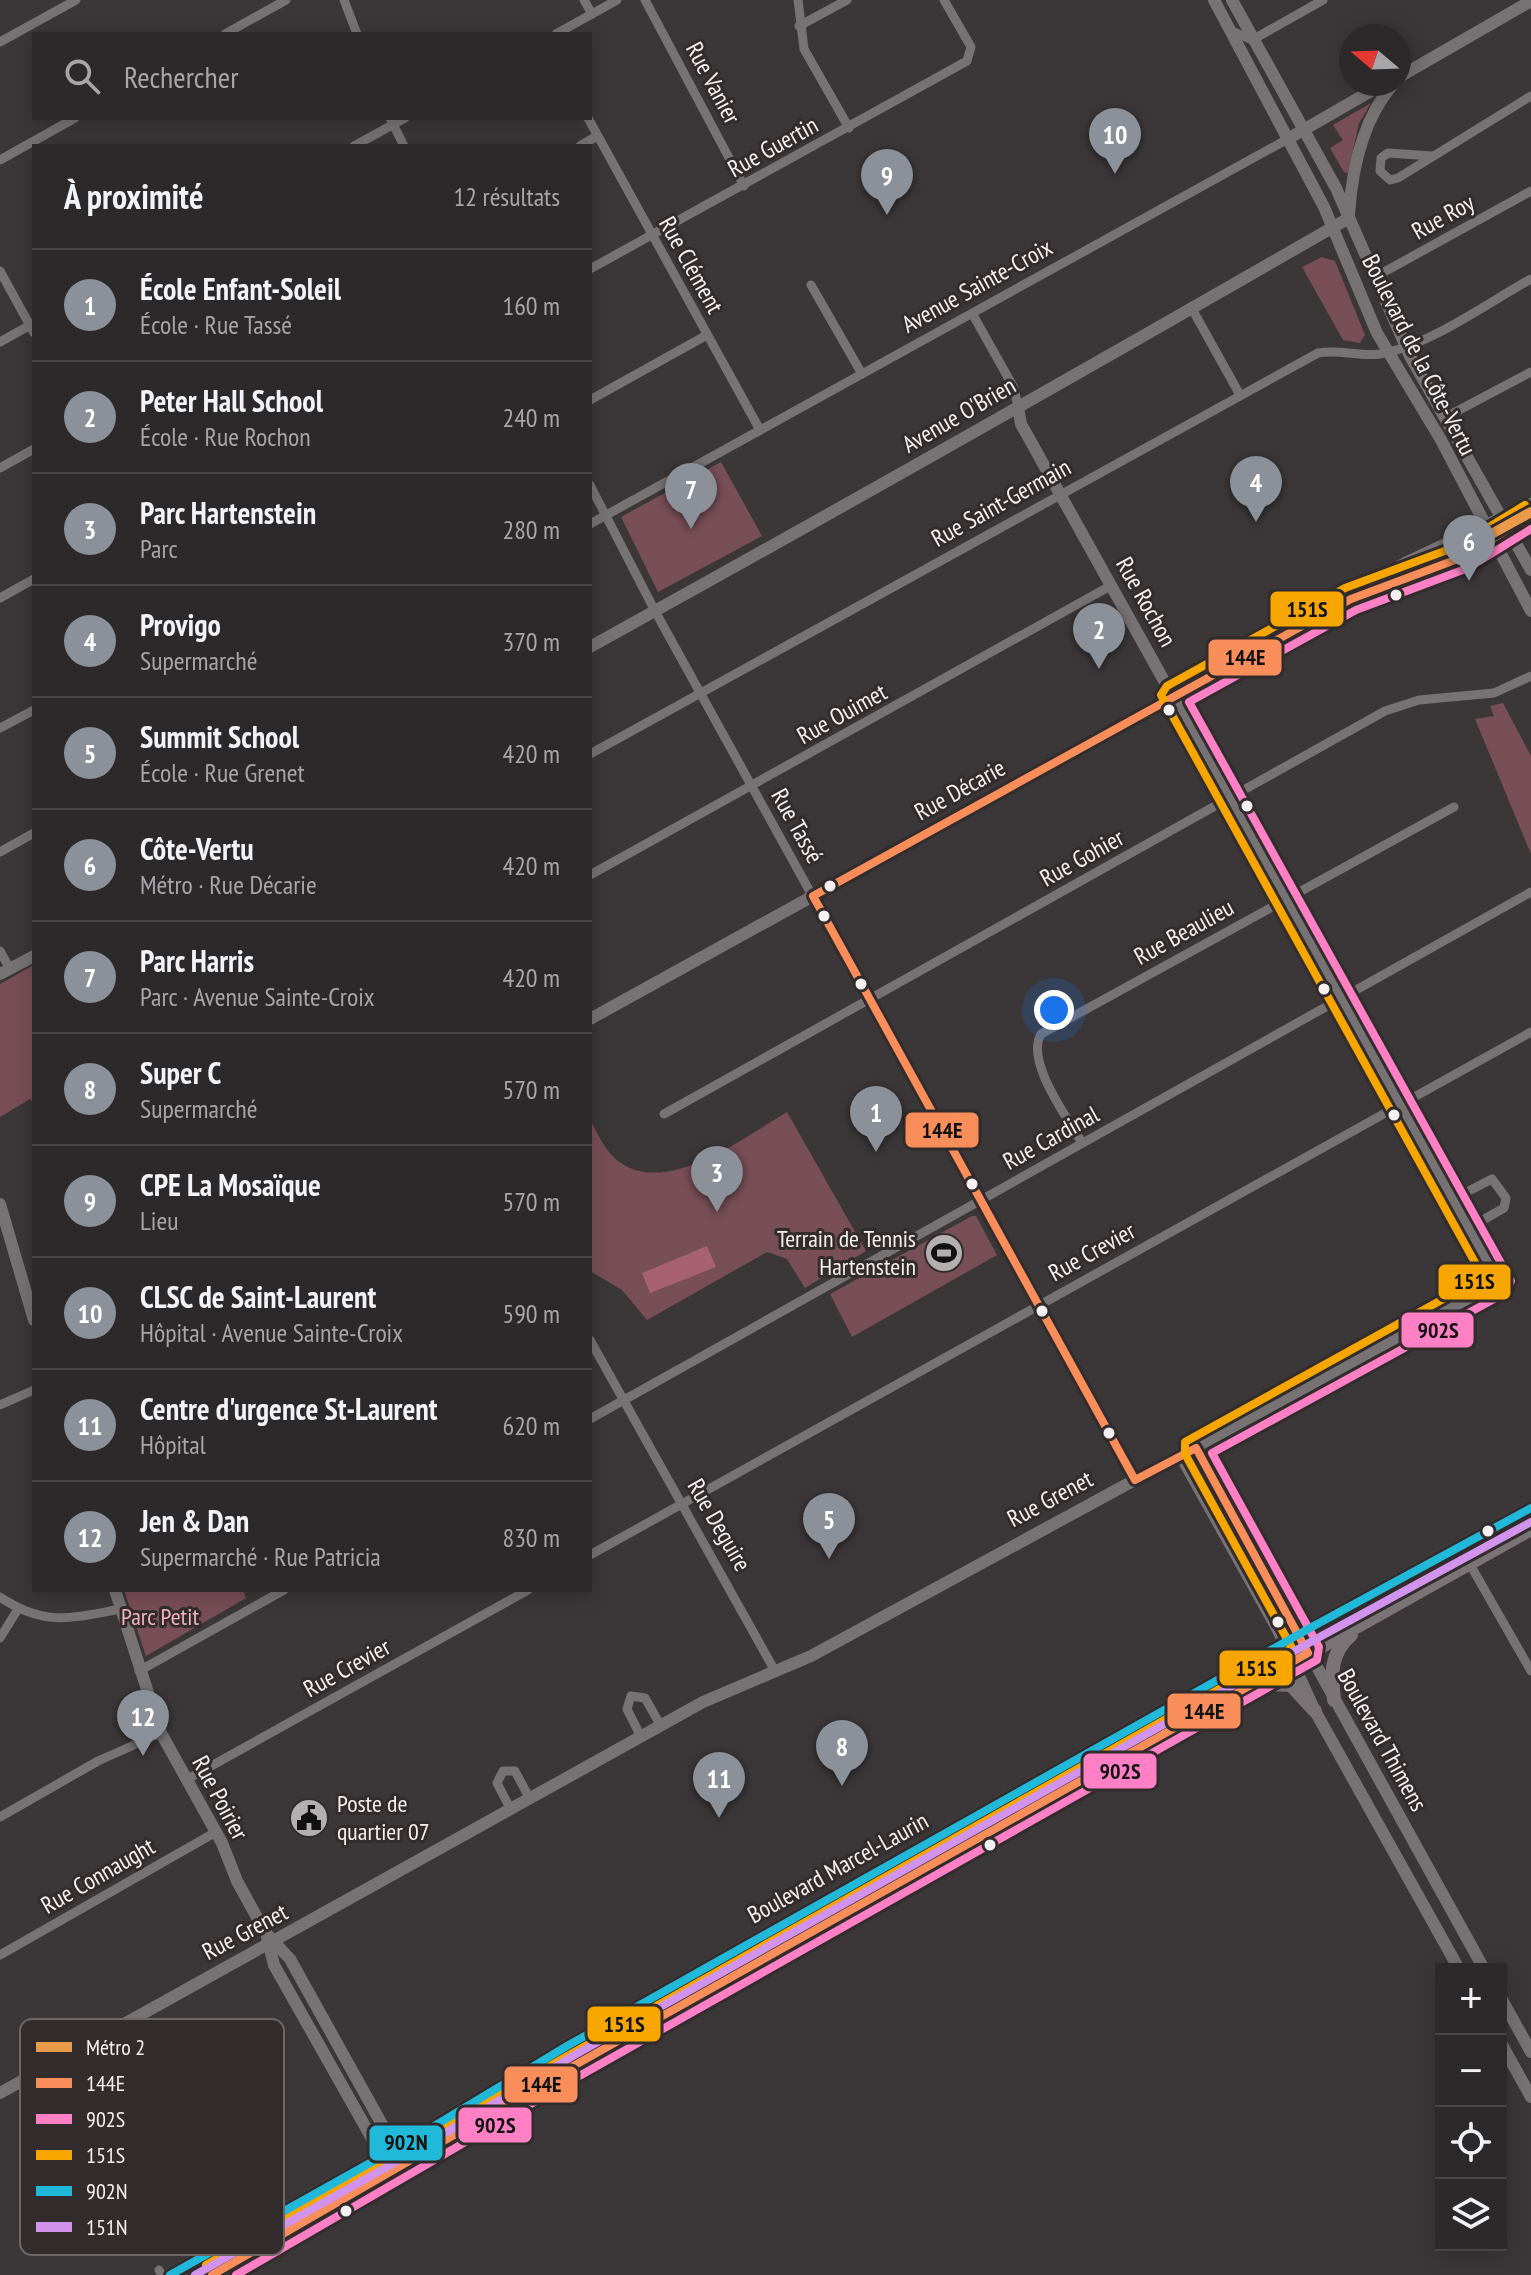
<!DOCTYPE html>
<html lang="fr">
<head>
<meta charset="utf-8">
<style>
  body { margin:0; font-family:"PT Sans Narrow",sans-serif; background:#383536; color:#f1f3f6 }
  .controls { position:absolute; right:24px; bottom:24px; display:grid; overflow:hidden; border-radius:0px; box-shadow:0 4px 20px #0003 }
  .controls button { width:72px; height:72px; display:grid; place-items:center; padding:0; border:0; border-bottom:2px solid #484547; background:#2c292a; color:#f1f3f6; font:40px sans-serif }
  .compass { position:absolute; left:1339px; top:24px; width:72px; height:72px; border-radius:50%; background:#2c292a; box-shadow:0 4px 20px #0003; rotate:289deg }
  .you { position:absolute; left:1054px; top:1010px; width:28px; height:28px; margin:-20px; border:6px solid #fff; border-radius:50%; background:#1a73e8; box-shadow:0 0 0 12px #1a73e833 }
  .badge { display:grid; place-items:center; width:52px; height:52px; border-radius:50%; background:#8c9099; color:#fff; font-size:26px; font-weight:700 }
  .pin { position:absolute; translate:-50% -66px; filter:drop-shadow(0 2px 4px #0008) }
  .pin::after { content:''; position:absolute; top:42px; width:28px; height:24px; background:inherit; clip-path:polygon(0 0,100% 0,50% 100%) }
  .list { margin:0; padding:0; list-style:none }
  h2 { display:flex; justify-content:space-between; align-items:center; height:104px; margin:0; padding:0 32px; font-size:34px }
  h2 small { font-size:26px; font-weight:400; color:#a6a6a8 }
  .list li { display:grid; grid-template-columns:52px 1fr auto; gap:24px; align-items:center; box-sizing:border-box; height:112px; padding:0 32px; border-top:2px solid #484547 }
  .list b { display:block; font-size:30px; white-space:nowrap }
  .list p { margin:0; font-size:26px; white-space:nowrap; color:#a6a6a8 }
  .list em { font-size:26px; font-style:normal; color:#a6a6a8 }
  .icon { flex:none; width:44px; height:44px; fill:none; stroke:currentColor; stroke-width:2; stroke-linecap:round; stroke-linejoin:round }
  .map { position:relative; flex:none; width:1531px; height:2275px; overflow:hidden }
  .search { position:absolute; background:#2c292a; box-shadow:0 4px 20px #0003; left:32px; top:32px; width:560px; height:88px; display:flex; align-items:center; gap:20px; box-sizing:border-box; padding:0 28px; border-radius:0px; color:#a6a6a8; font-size:30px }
  .panel { position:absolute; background:#2c292a; box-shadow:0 4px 20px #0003; left:32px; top:144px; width:560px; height:1448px; border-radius:0px }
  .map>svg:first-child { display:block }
  .green { fill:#784e57 }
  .water { fill:#a66270 }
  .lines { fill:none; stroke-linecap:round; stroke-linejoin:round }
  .street { stroke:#777374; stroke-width:9 }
  .secondary { stroke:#777374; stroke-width:12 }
  .primary { stroke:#7b7375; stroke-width:14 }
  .bus-1-casing { stroke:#322c2d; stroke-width:14 }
  .bus-2-casing { stroke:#322c2d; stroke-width:14 }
  .bus-3-casing { stroke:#322c2d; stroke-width:14 }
  .bus-4-casing { stroke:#322c2d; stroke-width:14 }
  .bus-5-casing { stroke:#322c2d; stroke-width:14 }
  .bus-1 { stroke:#fa8e5a; stroke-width:8 }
  .bus-2 { stroke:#ff80c5; stroke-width:8 }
  .bus-3 { stroke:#f7a600; stroke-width:8 }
  .bus-4 { stroke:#20b9da; stroke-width:8 }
  .bus-5 { stroke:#d193ec; stroke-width:8 }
  .metro-1-casing { stroke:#322c2d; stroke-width:16 }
  .metro-1 { stroke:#ea9b4a; stroke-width:10 }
  .bus-dot { fill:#f5f0f1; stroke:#322c2d; stroke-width:3 }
  .labels { text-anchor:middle; stroke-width:6; stroke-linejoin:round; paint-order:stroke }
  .street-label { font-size:24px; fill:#f5f0f1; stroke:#322c2d }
  .poi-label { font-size:24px; fill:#f5f0f1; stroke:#322c2d; text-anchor:end }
  .park-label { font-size:24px; fill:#f3b2bf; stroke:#322c2d }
  .key { fill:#322c2d; stroke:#6c6768; stroke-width:2 }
  .key-label { font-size:22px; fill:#f5f0f1 }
  .line-badge { stroke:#322c2d; stroke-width:3 }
  .pale-badge-label { font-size:22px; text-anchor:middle; font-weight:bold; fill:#111 }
</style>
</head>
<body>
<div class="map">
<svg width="1531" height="2275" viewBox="0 0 1531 2275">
  <rect width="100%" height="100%" fill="#3b3738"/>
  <!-- green -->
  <g class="green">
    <polygon points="1371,103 1359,123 1348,173 1344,172 1330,148 1343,140 1333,125"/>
    <polygon points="1322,257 1335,261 1365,335 1360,343 1343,340 1302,267"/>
    <polygon points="721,462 762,536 658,592 621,517"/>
    <polygon points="1503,703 1531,756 1531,854 1475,719 1494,716 1490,706"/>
    <polygon points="34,965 34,1104 30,1099 0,1117 0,984"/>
    <path d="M787,1112L866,1251L805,1288L787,1259L767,1252L647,1320L622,1290L590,1271V1120C598,1134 605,1151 618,1161C666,1198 744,1137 787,1112Z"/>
    <polygon points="972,1216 976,1216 997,1255 852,1337 830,1294"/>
    <polygon points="124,1590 243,1590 246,1598 146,1656"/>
  </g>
  <!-- water -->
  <polygon class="water" points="707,1246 716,1267 650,1293 642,1273"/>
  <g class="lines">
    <!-- street -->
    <g class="street">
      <polyline points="344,0 357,34"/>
      <polyline points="584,0 592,14"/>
      <polyline points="645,0 744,186"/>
      <polyline points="798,0 804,49 849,128"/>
      <polyline points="799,26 847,0"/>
      <polyline points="1232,31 1252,40 1323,0"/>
      <polyline points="225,34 286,0"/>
      <polyline points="556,34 617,0"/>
      <polyline points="0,42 76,0"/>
      <polyline points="390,118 404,146"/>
      <polyline points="588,118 760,430"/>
      <polyline points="354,146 405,118"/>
      <polyline points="580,146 597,136"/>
      <polyline points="1432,156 1388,153 1381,158 1380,171 1390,180 1398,178 1531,96"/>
      <polyline points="0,160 75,118"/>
      <polyline points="590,269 967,61 971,47 944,0"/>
      <polyline points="0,271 34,333"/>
      <polyline points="1375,277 1531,191"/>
      <polyline points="811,285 862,374"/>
      <polyline points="1191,307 1240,395"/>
      <polyline points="973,315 1014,388 1018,407"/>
      <polyline points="0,342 34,323"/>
      <polyline points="590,400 707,335"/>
      <polyline points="1444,418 1531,372"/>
      <polyline points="0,468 34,449"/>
      <polyline points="590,485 655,611 1135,1480"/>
      <polyline points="590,524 1286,140"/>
      <polyline points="0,598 34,579"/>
      <polyline points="0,728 34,710"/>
      <path d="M590,754L1318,353C1340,349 1359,357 1380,354C1429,346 1487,303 1531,279"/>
      <polyline points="0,852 34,833"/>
      <polyline points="590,875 1112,585"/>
      <polyline points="0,951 10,969"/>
      <polyline points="664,1114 1385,711 1419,700 1494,693 1531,676"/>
      <path d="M1082,1143C1067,1117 1025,1061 1041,1034L1454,807"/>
      <polyline points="1453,1199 1492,1179 1506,1198 1504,1208 1469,1228"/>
      <polyline points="590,1340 775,1671"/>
      <polyline points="0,1405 34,1390"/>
      <polyline points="590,1419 1531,892"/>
      <polyline points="1460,1547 1531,1671"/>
      <polyline points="590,1555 1531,1032"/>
      <path d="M0,1597C45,1627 71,1618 121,1609"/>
      <polyline points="0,1638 18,1609"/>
      <polyline points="139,1671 284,1590"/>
      <polyline points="641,1737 627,1709 631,1696 645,1698 661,1726"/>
      <polyline points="186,1780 528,1590"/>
      <polyline points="511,1810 497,1783 503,1771 515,1771 530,1799"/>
      <polyline points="0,1817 98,1761 161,1733"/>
      <polyline points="0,1955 216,1832"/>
      <polyline points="159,2270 162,2275"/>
    </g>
    <!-- secondary -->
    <g class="secondary">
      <polyline points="1214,0 1324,207 1377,333 1441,440 1531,611"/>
      <polyline points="1232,0 1336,188 1410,356 1531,570"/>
      <polyline points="1399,77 1531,1"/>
      <polyline points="1286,140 1383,84"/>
      <path d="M1349,214C1352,169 1363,119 1393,84"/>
      <polyline points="1360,592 1405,563 1531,504"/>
      <path d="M590,647C845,506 1097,363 1349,218"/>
      <polyline points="0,974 34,956"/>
      <polyline points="590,1019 1351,599 1463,557 1531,515"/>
      <polyline points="0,1204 34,1320"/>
      <polyline points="1196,1448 1484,1969"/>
      <polyline points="1181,1456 1278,1630 1315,1711 1459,1969"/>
      <polyline points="115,1590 161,1733 222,1843 237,1881 265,1932 290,1959 384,2128 402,2168"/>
      <polyline points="267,1937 274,1965 392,2174"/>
      <polyline points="1501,1998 1531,2052"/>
      <polyline points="1501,2043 1531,2097"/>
      <polyline points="0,2093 703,1702 811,1656 1499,1282 1021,424 1018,407"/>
    </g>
    <!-- primary -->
    <g class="primary">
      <polyline points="1255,1689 1272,1684 1291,1685 1315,1711"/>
      <path d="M1334,1700C1331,1674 1330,1653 1351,1635"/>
      <polyline points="170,2275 411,2140 567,2046 1310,1628 1531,1508"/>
      <polyline points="212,2275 598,2052 1531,1529"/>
    </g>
    <!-- bus-1 casing -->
    <g class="bus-1-casing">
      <polyline id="bus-1" points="212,2275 568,2069 1308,1653 1196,1448 1135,1480 813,896 1351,599 1463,557 1531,515"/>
    </g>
    <!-- bus-2 casing -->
    <g class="bus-2-casing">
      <polyline id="bus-2" points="236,2275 574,2079 1317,1660 1319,1647 1212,1453 1505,1293 1511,1281 1189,702 1356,610 1468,568 1531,529"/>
    </g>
    <!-- bus-3 casing -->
    <g class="bus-3-casing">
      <polyline id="bus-3" points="206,2265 562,2059 1292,1648 1185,1454 1185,1442 1483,1277 1161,695 1167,686 1345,588 1458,546 1525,505"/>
    </g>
    <!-- bus-4 casing -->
    <g class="bus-4-casing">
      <polyline id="bus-4" points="170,2275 411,2140 567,2046 1310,1628 1531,1508"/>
    </g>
    <!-- bus-5 casing -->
    <g class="bus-5-casing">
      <polyline id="bus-5" points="195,2275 417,2150 573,2056 1316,1639 1531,1522"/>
    </g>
    <!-- bus-1 -->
    <use href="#bus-1" class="bus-1"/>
    <!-- bus-2 -->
    <use href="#bus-2" class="bus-2"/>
    <!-- bus-3 -->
    <use href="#bus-3" class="bus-3"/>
    <!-- bus-4 -->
    <use href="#bus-4" class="bus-4"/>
    <!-- bus-5 -->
    <use href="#bus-5" class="bus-5"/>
    <!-- metro-1 casing -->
    <g class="metro-1-casing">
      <polyline id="metro-1" points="1470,546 1531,512"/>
    </g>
    <!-- metro-1 -->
    <use href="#metro-1" class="metro-1"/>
  </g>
  <!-- icons -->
  <defs>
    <g id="stadium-disc" transform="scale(2)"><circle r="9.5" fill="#b4afb0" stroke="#322c2d"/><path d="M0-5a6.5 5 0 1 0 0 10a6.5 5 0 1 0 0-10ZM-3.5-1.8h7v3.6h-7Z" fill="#111"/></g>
    <g id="civic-disc" transform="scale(2)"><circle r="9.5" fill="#b4afb0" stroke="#322c2d"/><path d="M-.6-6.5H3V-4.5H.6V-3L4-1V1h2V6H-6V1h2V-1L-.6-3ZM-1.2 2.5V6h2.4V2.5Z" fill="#111"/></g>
  </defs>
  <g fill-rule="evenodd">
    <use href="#stadium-disc" x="944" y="1253"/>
    <use href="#civic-disc" x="309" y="1818"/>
  </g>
  <!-- markers -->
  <g class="bus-dot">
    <circle cx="1396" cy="595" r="7"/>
    <circle cx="1169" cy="710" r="7"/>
    <circle cx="1247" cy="806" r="7"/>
    <circle cx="830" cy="886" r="7"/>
    <circle cx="824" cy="916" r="7"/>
    <circle cx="861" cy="984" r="7"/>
    <circle cx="1324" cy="989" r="7"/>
    <circle cx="1394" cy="1115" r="7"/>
    <circle cx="972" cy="1184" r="7"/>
    <circle cx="1042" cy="1311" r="7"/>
    <circle cx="1109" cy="1433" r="7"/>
    <circle cx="1488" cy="1531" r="7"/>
    <circle cx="1278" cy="1622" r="7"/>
    <circle cx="990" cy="1845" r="7"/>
    <circle cx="346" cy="2211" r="7"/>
  </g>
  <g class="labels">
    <!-- street labels -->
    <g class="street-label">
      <text transform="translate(713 83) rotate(62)" y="8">Rue Vanier</text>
      <text transform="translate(773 147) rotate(-29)" y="8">Rue Guertin</text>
      <text transform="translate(1443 217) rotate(-29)" y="8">Rue Roy</text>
      <text transform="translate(691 265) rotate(61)" y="8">Rue Clément</text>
      <text transform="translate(977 286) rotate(-29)" y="8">Avenue Sainte-Croix</text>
      <text transform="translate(1419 355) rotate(63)" y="8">Boulevard de la Côte-Vertu</text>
      <text transform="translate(959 415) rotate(-30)" y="8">Avenue O'Brien</text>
      <text transform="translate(1001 503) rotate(-29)" y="8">Rue Saint-Germain</text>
      <text transform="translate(1146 602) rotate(61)" y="8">Rue Rochon</text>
      <text transform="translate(842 714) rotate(-29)" y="8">Rue Ouimet</text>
      <text transform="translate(960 790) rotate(-29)" y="8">Rue Décarie</text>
      <text transform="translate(797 826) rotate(61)" y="8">Rue Tassé</text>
      <text transform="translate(1082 858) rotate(-29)" y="8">Rue Gohier</text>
      <text transform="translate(1184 932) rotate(-29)" y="8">Rue Beaulieu</text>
      <text transform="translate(1051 1138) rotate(-29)" y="8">Rue Cardinal</text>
      <text transform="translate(1092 1252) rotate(-29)" y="8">Rue Crevier</text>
      <text transform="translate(1050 1499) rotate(-28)" y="8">Rue Grenet</text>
      <text transform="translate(719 1525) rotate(60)" y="8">Rue Deguire</text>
      <text transform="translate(347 1668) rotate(-29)" y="8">Rue Crevier</text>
      <text transform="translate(1382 1740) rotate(61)" y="8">Boulevard Thimens</text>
      <text transform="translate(220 1798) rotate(62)" y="8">Rue Poirier</text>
      <text transform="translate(838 1868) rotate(-29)" y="8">Boulevard Marcel-Laurin</text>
      <text transform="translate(98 1876) rotate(-30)" y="8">Rue Connaught</text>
      <text transform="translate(245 1932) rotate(-28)" y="8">Rue Grenet</text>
    </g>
    <!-- poi labels -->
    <g class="poi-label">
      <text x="916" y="1247">Terrain de Tennis<tspan x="916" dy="28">Hartenstein</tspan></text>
      <text x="337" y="1812" text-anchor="start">Poste de<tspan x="337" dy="28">quartier 07</tspan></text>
    </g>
    <!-- park labels -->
    <g class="park-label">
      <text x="160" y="1625">Parc Petit</text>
    </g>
  </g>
  <!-- legend -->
  <rect x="20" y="2019" width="264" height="236" rx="12" class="key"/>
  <rect x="36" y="2042" width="36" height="10" fill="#ea9b4a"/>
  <rect x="36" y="2078" width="36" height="10" fill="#fa8e5a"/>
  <rect x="36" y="2114" width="36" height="10" fill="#ff80c5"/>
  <rect x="36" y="2150" width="36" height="10" fill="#f7a600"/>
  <rect x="36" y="2186" width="36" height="10" fill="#20b9da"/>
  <rect x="36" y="2222" width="36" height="10" fill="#d193ec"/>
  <g class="key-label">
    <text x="86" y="2055">Métro 2</text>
    <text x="86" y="2091">144E</text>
    <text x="86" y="2127">902S</text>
    <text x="86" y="2163">151S</text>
    <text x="86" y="2199">902N</text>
    <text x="86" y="2235">151N</text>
  </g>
  <g class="line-badge">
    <rect x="1269" y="590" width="76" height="38" rx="8" fill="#f7a600"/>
    <rect x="1207" y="638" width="76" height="39" rx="8" fill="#fa8e5a"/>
    <rect x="904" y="1111" width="76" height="38" rx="8" fill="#fa8e5a"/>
    <rect x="1437" y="1263" width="75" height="38" rx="8" fill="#f7a600"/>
    <rect x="1400" y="1311" width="75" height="38" rx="8" fill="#ff80c5"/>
    <rect x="1218" y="1649" width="76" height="38" rx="8" fill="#f7a600"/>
    <rect x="1166" y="1692" width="76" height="38" rx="8" fill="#fa8e5a"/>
    <rect x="1082" y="1752" width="76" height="38" rx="8" fill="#ff80c5"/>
    <rect x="586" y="2005" width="76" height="38" rx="8" fill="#f7a600"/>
    <rect x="503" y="2065" width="76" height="39" rx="8" fill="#fa8e5a"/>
    <rect x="457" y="2106" width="76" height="38" rx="8" fill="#ff80c5"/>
    <rect x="368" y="2124" width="76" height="38" rx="8" fill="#20b9da"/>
  </g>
  <g class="pale-badge-label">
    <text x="1307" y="617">151S</text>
    <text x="1245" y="665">144E</text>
    <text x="942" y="1138">144E</text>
    <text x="1474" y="1289">151S</text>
    <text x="1438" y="1338">902S</text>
    <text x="1256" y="1676">151S</text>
    <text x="1204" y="1719">144E</text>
    <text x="1120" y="1779">902S</text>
    <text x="624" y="2032">151S</text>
    <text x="541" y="2092">144E</text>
    <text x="495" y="2133">902S</text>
    <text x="406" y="2150">902N</text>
  </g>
</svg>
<div class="controls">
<button>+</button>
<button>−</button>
<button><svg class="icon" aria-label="locate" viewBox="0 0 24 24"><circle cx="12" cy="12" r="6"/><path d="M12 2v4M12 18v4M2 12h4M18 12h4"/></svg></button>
<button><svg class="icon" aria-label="layers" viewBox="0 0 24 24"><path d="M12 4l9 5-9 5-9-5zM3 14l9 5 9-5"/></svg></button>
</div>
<svg class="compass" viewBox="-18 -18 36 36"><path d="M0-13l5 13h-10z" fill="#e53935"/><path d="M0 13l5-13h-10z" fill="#a6a6a8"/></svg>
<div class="you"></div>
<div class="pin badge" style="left:876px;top:1152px">1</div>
<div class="pin badge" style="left:1099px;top:669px">2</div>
<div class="pin badge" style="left:717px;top:1212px">3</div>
<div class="pin badge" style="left:1256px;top:522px">4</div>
<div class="pin badge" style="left:829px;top:1559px">5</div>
<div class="pin badge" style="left:1469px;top:581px">6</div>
<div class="pin badge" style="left:691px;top:529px">7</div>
<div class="pin badge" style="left:842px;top:1786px">8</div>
<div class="pin badge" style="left:887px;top:215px">9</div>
<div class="pin badge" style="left:1115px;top:174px">10</div>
<div class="pin badge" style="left:719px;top:1818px">11</div>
<div class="pin badge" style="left:143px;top:1756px">12</div>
<div class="search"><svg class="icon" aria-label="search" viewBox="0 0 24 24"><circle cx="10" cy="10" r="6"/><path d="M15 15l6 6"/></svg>Rechercher</div>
<section class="panel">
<h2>À proximité<small>12 résultats</small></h2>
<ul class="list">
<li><span class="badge">1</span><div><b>École Enfant-Soleil</b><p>École · Rue Tassé</p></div><em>160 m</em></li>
<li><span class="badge">2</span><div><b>Peter Hall School</b><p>École · Rue Rochon</p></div><em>240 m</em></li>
<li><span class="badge">3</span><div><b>Parc Hartenstein</b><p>Parc</p></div><em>280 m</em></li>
<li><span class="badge">4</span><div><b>Provigo</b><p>Supermarché</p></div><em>370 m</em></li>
<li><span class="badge">5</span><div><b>Summit School</b><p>École · Rue Grenet</p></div><em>420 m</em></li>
<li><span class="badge">6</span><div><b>Côte-Vertu</b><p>Métro · Rue Décarie</p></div><em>420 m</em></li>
<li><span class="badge">7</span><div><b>Parc Harris</b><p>Parc · Avenue Sainte-Croix</p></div><em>420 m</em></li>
<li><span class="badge">8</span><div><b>Super C</b><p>Supermarché</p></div><em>570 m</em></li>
<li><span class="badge">9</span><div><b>CPE La Mosaïque</b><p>Lieu</p></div><em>570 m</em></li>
<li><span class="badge">10</span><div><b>CLSC de Saint-Laurent</b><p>Hôpital · Avenue Sainte-Croix</p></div><em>590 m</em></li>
<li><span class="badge">11</span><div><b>Centre d'urgence St-Laurent</b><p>Hôpital</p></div><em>620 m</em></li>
<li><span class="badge">12</span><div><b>Jen &amp; Dan</b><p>Supermarché · Rue Patricia</p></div><em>830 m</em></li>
</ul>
</section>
</div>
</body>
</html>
